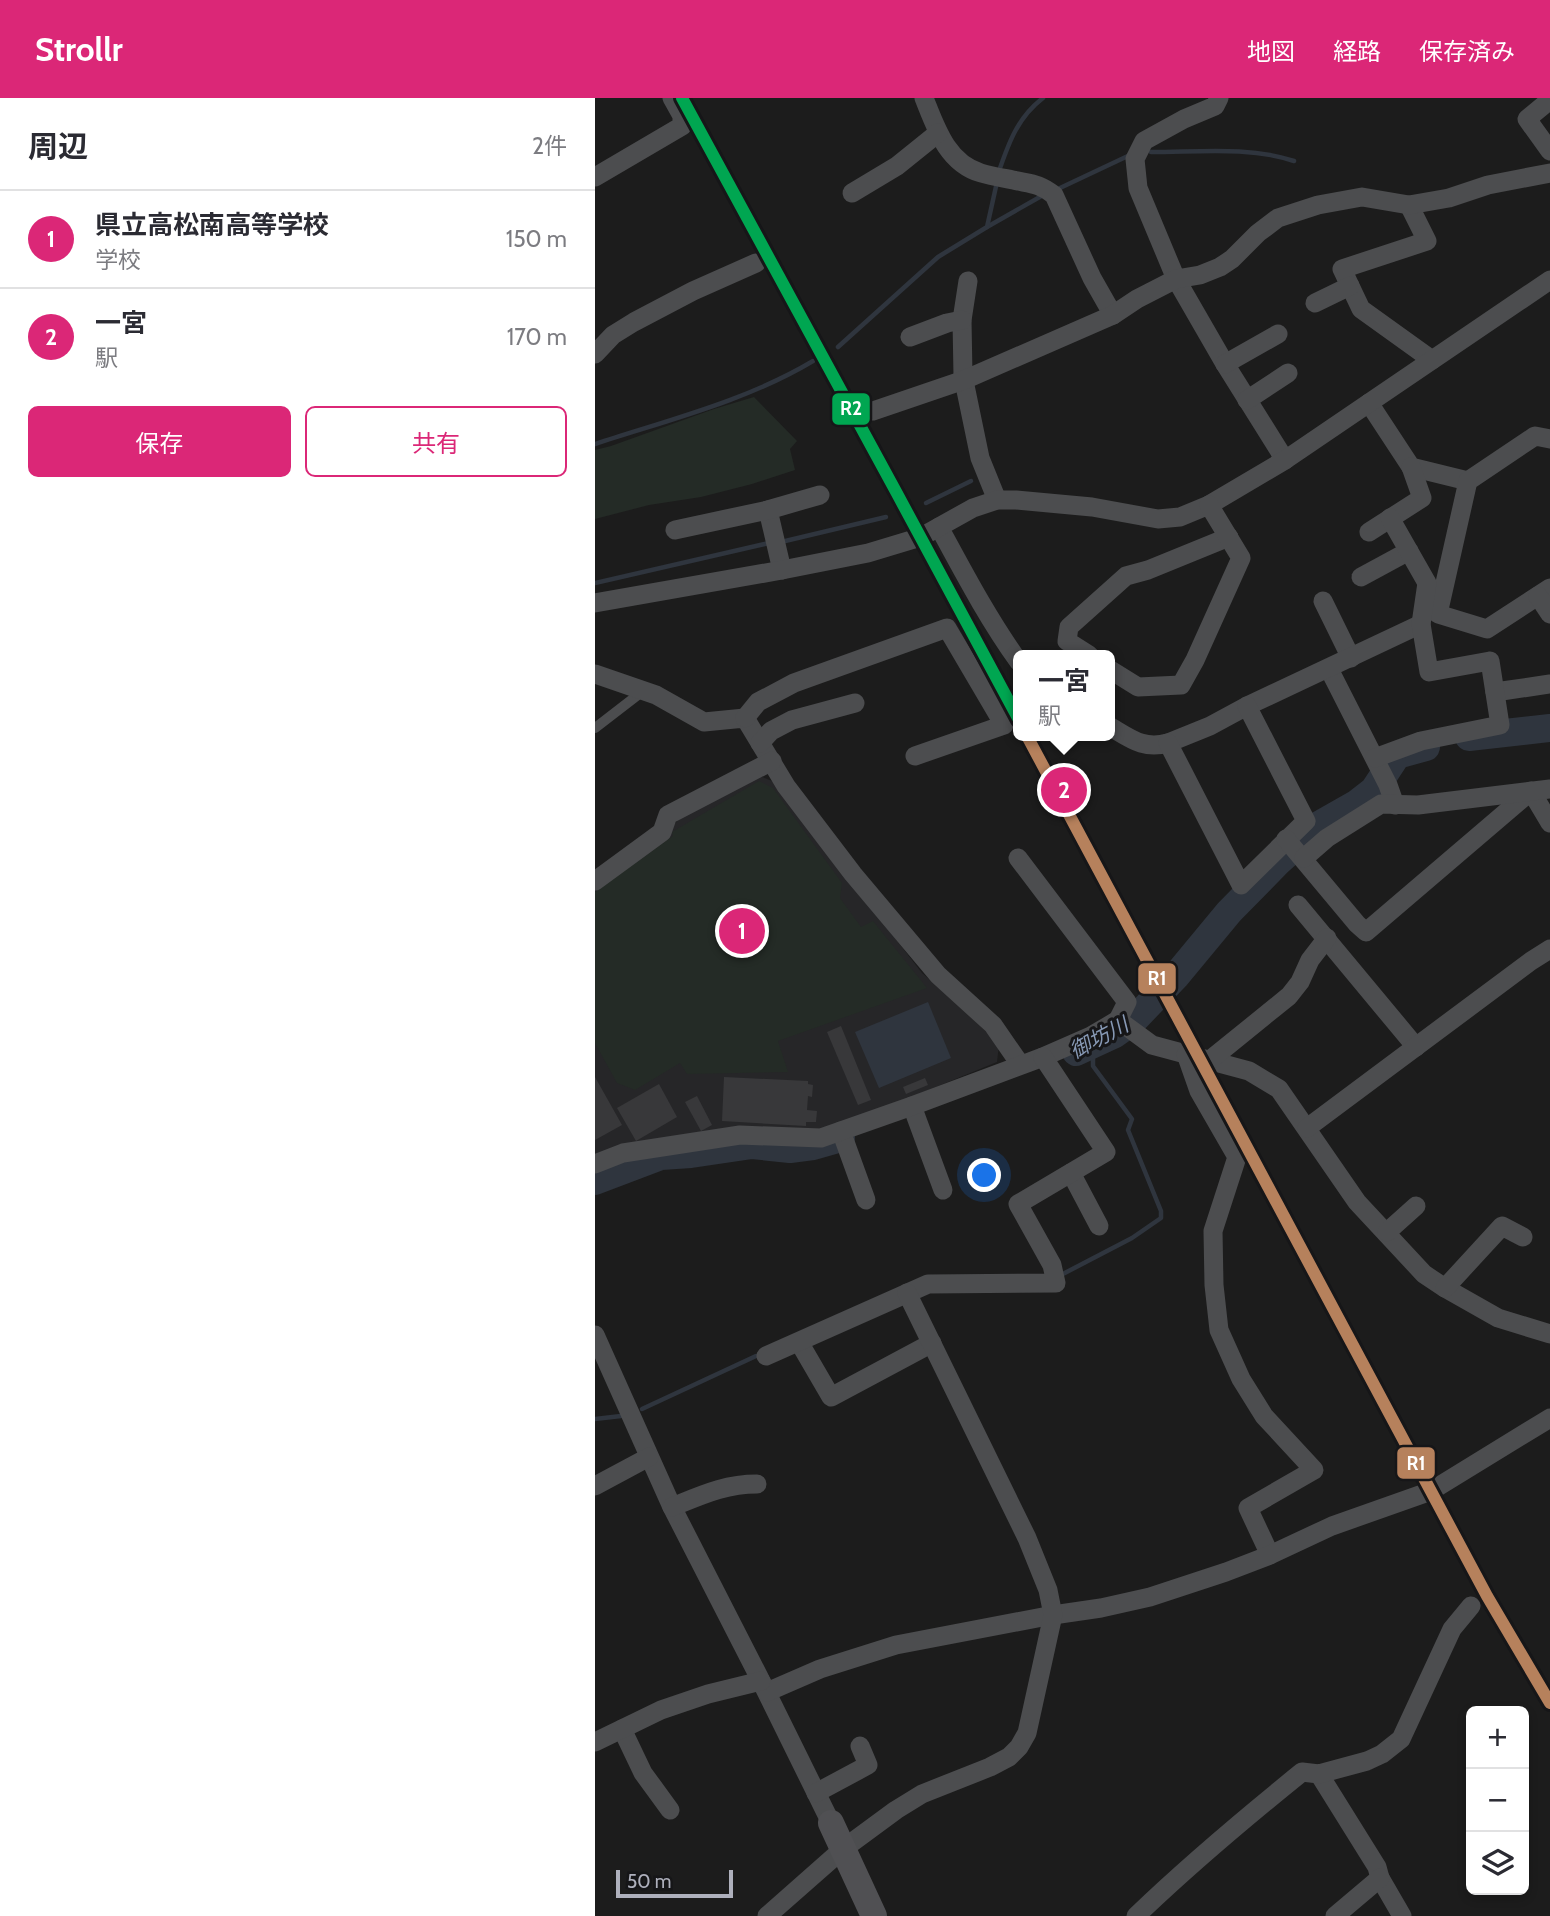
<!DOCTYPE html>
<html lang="ja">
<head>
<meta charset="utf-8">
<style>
  body { margin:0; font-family:Cabin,"Noto Sans JP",sans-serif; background:#f2f2f3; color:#2b2b33 }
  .controls { position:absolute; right:21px; bottom:21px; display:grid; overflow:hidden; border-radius:10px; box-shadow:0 4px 10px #0003 }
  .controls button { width:63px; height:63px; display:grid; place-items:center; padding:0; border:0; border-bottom:2px solid #e1e1e2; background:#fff; color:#2b2b33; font:35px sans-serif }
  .scale { position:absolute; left:21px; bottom:18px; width:117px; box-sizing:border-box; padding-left:7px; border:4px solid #aeb0bc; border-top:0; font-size:19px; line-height:24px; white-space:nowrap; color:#aeb0bc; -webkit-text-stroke:5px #161618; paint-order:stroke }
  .you { position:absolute; left:390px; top:1078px; width:24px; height:24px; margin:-18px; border:5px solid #fff; border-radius:50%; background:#1a73e8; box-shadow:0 0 0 10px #1a73e833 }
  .badge { display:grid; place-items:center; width:46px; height:46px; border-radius:50%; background:#db2777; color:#fff; font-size:23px; font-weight:700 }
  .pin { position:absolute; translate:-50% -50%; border:4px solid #fff; box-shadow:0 2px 7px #0006 }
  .popup { position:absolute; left:418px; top:552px; width:102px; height:91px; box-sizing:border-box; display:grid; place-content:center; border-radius:10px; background:#fff; filter:drop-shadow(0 2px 5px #0005); font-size:23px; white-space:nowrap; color:#7c7c81 }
  .popup b { font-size:26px; color:#2b2b33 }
  .popup::after { content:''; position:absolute; left:50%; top:100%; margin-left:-14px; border:14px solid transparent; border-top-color:#fff }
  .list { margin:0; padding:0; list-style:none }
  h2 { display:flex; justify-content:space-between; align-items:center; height:91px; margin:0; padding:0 28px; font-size:30px }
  h2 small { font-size:23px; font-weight:400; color:#7c7c81 }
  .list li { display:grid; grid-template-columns:46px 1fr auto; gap:21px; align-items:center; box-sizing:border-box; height:98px; padding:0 28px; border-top:2px solid #e1e1e2 }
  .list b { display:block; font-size:26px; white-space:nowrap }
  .list p { margin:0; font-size:23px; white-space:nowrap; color:#7c7c81 }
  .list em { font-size:23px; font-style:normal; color:#7c7c81 }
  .actions { display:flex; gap:14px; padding:21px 28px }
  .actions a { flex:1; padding:16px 0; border:2px solid #db2777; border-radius:10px; text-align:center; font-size:24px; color:#db2777 }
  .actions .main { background:#db2777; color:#fff }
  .icon { flex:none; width:38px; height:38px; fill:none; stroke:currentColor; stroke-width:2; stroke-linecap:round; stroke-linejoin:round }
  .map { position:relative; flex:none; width:955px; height:1818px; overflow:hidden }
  header { display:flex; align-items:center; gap:42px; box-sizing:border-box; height:98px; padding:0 35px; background:#db2777; color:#fff }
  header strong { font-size:33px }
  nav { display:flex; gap:38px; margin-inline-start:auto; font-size:24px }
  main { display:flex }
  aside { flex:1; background:#fff }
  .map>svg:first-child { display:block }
  .built { fill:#262628 }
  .green { fill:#242b26 }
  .water { fill:#2f353e }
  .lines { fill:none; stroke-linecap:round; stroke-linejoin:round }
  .stream { stroke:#2f353e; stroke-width:4.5 }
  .river { stroke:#2f353e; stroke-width:28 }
  .building { fill:#38383a }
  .lane { stroke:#4c4d4f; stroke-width:10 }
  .street { stroke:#4c4d4f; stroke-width:19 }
  .secondary { stroke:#505053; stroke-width:26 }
  .rail-1-casing { stroke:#161618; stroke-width:18 }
  .rail-2-casing { stroke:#161618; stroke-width:18 }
  .rail-1 { stroke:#b6815c; stroke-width:12 }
  .rail-2 { stroke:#00a651; stroke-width:12 }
  .labels { text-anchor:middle; stroke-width:6; stroke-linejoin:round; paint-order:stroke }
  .water-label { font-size:21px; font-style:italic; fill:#8799b5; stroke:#161618 }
  .line-badge { stroke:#161618; stroke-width:2.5 }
  .badge-label { font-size:19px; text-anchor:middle; font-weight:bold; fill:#fff }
</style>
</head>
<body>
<header>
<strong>Strollr</strong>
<nav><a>地図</a><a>経路</a><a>保存済み</a></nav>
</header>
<main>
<aside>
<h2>周辺<small>2件</small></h2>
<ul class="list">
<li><span class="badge">1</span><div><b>県立高松南高等学校</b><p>学校</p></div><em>150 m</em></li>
<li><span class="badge">2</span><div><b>一宮</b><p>駅</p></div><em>170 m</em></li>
</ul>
<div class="actions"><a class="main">保存</a><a>共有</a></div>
</aside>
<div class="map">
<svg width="955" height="1818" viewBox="0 0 955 1818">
  <rect width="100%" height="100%" fill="#1c1c1c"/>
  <!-- built -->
  <polygon class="built" points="163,677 179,684 327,875 374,916 404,947 402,964 226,1036 0,1061 0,790 65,739 91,715"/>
  <!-- green -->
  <g class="green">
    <polygon points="159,299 202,343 195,351 200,372 157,386 106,399 54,407 0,421 0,352 16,348 119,311"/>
    <polygon points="164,683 178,690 247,785 245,800 266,829 278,823 332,890 183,943 193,974 92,976 85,965 40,992 22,985 0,945 0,794 78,738 77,734"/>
  </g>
  <!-- water -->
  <polygon class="water" points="333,904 356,960 284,990 260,934"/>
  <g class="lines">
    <!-- stream -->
    <g class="stream">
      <path d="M556,54C603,54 654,48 699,63"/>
      <path d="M404,73C414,44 423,19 448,0"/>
      <polyline points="465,90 535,57"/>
      <polyline points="392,129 450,96"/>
      <polyline points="243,249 343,159 392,129 402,84"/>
      <path d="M0,346C73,322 151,303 218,263"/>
      <polyline points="331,405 376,383"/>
      <polyline points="186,444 291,419"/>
      <polyline points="0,485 174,445"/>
      <polyline points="464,1178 537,1140 566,1120 566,1113 533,1032 537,1021 498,968 498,946"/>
      <polyline points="47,1311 161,1258"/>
      <polyline points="0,1321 26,1318"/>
    </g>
    <!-- river -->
    <g class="river">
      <polyline points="874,639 955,630"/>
      <polyline points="481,954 520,936 538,923 581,878 634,814 684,763 724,727 761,706 779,692 802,657 831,649"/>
      <polyline points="0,1083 66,1058 96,1056 157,1047 195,1051 218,1048 246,1040"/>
    </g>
  </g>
  <!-- building -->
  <g class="building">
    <polygon points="246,928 276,1002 263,1007 232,934"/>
    <polygon points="0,979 27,1027 0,1042"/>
    <polygon points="129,979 213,983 213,986 218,987 217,999 213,998 212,1012 222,1013 221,1024 211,1024 211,1028 127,1023"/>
    <polygon points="330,980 333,987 311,996 308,989"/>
    <polygon points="64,986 82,1019 41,1043 22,1010"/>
    <polygon points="102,998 117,1027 106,1033 90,1004"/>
  </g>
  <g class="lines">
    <!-- lane -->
    <polyline class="lane" points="0,630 48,593"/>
    <!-- street -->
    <g class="street">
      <path d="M329,0C341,30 352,65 386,75C396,78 408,80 418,82C436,86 444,85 459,97L497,180L518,217"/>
      <polyline points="624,0 620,8 589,21 549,43 540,61 543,90 581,181 630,266 690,362"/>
      <polyline points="949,7 932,21 955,53"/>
      <polyline points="0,79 87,28 87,18 77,0"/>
      <polyline points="257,95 302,68 343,35"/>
      <polyline points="814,107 832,143 747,171 766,211 837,262"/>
      <polyline points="373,183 367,222 368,278 385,360 402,402"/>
      <polyline points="720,205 755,188"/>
      <polyline points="315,239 352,225 367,222"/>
      <polyline points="0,256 18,237 39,224 98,193 161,165"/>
      <polyline points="630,266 683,236"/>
      <polyline points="652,302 693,275"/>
      <polyline points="774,305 816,369 873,383"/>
      <polyline points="278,313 369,282 518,217 542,201 581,181 605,177 625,169 637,161 663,135 683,120 723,107 767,99 814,107 854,100 893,87 955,75"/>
      <polyline points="955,341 940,338 873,383 843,516 892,531 955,490"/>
      <polyline points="173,412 187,472"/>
      <path d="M344,429C369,475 393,521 424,564"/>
      <polyline points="80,432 173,412 225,397"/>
      <polyline points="774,434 827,400 816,369"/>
      <polyline points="766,479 814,453"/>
      <polyline points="943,498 955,516"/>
      <polyline points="728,503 756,560"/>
      <polyline points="0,505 187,472 273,455 326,439 378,410 402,402 421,402 497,409 563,421 585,419 614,407 690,362 955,182"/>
      <polyline points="494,557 472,543 474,529 531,478 553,472 634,439"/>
      <polyline points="514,571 543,589 586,587 600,562 646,460 614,407"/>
      <polyline points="734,571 793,687 800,707"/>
      <polyline points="0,576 61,597 109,624 150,620 191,688 258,776 343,877 398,927 425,966"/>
      <polyline points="900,594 955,586"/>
      <polyline points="150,620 163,604 199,585 352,530 409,627 320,658"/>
      <path d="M514,628C535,640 548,652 573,645L615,628L652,608L826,526"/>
      <polyline points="165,645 176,633 197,622 260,605"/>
      <polyline points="573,645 646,787 711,723 652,608"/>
      <polyline points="780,660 826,643 905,627 895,563 834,574 826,526 832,485 795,420"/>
      <polyline points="691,741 762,826 771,834 936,693 955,725"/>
      <polyline points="709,760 732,740 786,706 823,707 955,691"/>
      <polyline points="0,783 67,734 73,717 177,663"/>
      <polyline points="703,807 821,949"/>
      <polyline points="523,922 557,947 654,973 684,991 762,1104 829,1176 850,1190 903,1220 955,1236"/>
      <polyline points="591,956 604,993 642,1059 618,1133 619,1187 624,1232 646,1281 669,1318 719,1372 653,1410 675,1457"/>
      <polyline points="615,962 694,898 705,884 715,862 732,840"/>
      <polyline points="317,1008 348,1092"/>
      <polyline points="712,1030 936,863 955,851"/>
      <polyline points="246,1033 271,1102"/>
      <polyline points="0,1066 28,1055 145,1037 226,1040 317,1008 448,959 496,938 523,922 532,904 423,760"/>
      <polyline points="476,1075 504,1128"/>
      <polyline points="792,1134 821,1108"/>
      <polyline points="850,1190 907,1128 928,1139"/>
      <polyline points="0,1237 77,1409 164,1579 236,1725"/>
      <polyline points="204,1244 236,1299 337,1245"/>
      <polyline points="171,1258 333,1186 461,1185 457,1167 423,1106 511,1054 448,959"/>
      <polyline points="0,1388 54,1359"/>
      <path d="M77,1409C107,1397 130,1386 162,1386"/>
      <polyline points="172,1594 225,1571 301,1547 458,1517 506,1510 555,1499 631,1474 675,1457 737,1428 836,1393 955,1320"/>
      <polyline points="27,1631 48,1675 75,1712"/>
      <polyline points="0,1644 66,1612 113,1596 166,1583"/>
      <polyline points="724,1676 782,1769 785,1780 807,1818"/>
      <polyline points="221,1695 273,1667 265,1648"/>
      <polyline points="172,1818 248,1751 301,1712 327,1696 395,1669 414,1659 424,1649 432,1635 458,1517 453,1492 432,1440 312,1195"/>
      <path d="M541,1818C594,1767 650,1720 707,1674L724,1676L772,1663L787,1656L806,1641L857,1531L876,1508"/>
      <polyline points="740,1818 785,1780"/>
    </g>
    <!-- secondary -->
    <polyline class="secondary" points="236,1725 279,1818"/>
    <!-- rail-1 casing -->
    <g class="rail-1-casing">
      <polyline id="rail-1" points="432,638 892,1498 955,1605"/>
    </g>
    <!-- rail-2 casing -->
    <g class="rail-2-casing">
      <path id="rail-2" d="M87,0C199,207 313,414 424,622"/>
    </g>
    <!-- rail-1 -->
    <use href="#rail-1" class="rail-1"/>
    <!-- rail-2 -->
    <use href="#rail-2" class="rail-2"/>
  </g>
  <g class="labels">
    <!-- water labels -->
    <g class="water-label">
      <text transform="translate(504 940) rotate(-28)" y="7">御坊川</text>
    </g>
  </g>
  <g class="line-badge">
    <rect x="236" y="294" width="40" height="34" rx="7" fill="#00a651"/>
    <rect x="542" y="864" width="40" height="33" rx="7" fill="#b6815c"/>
    <rect x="801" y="1348" width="40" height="34" rx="7" fill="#b6815c"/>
  </g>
  <g class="badge-label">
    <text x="256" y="317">R2</text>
    <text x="562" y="887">R1</text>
    <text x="821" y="1372">R1</text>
  </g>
</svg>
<div class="controls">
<button>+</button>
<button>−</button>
<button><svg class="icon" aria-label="layers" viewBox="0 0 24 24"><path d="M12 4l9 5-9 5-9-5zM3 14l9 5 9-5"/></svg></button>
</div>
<div class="scale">50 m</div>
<div class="you"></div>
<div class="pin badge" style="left:147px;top:833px">1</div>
<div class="pin badge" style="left:469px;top:692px">2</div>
<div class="popup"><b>一宮</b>駅</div>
</div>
</main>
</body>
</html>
